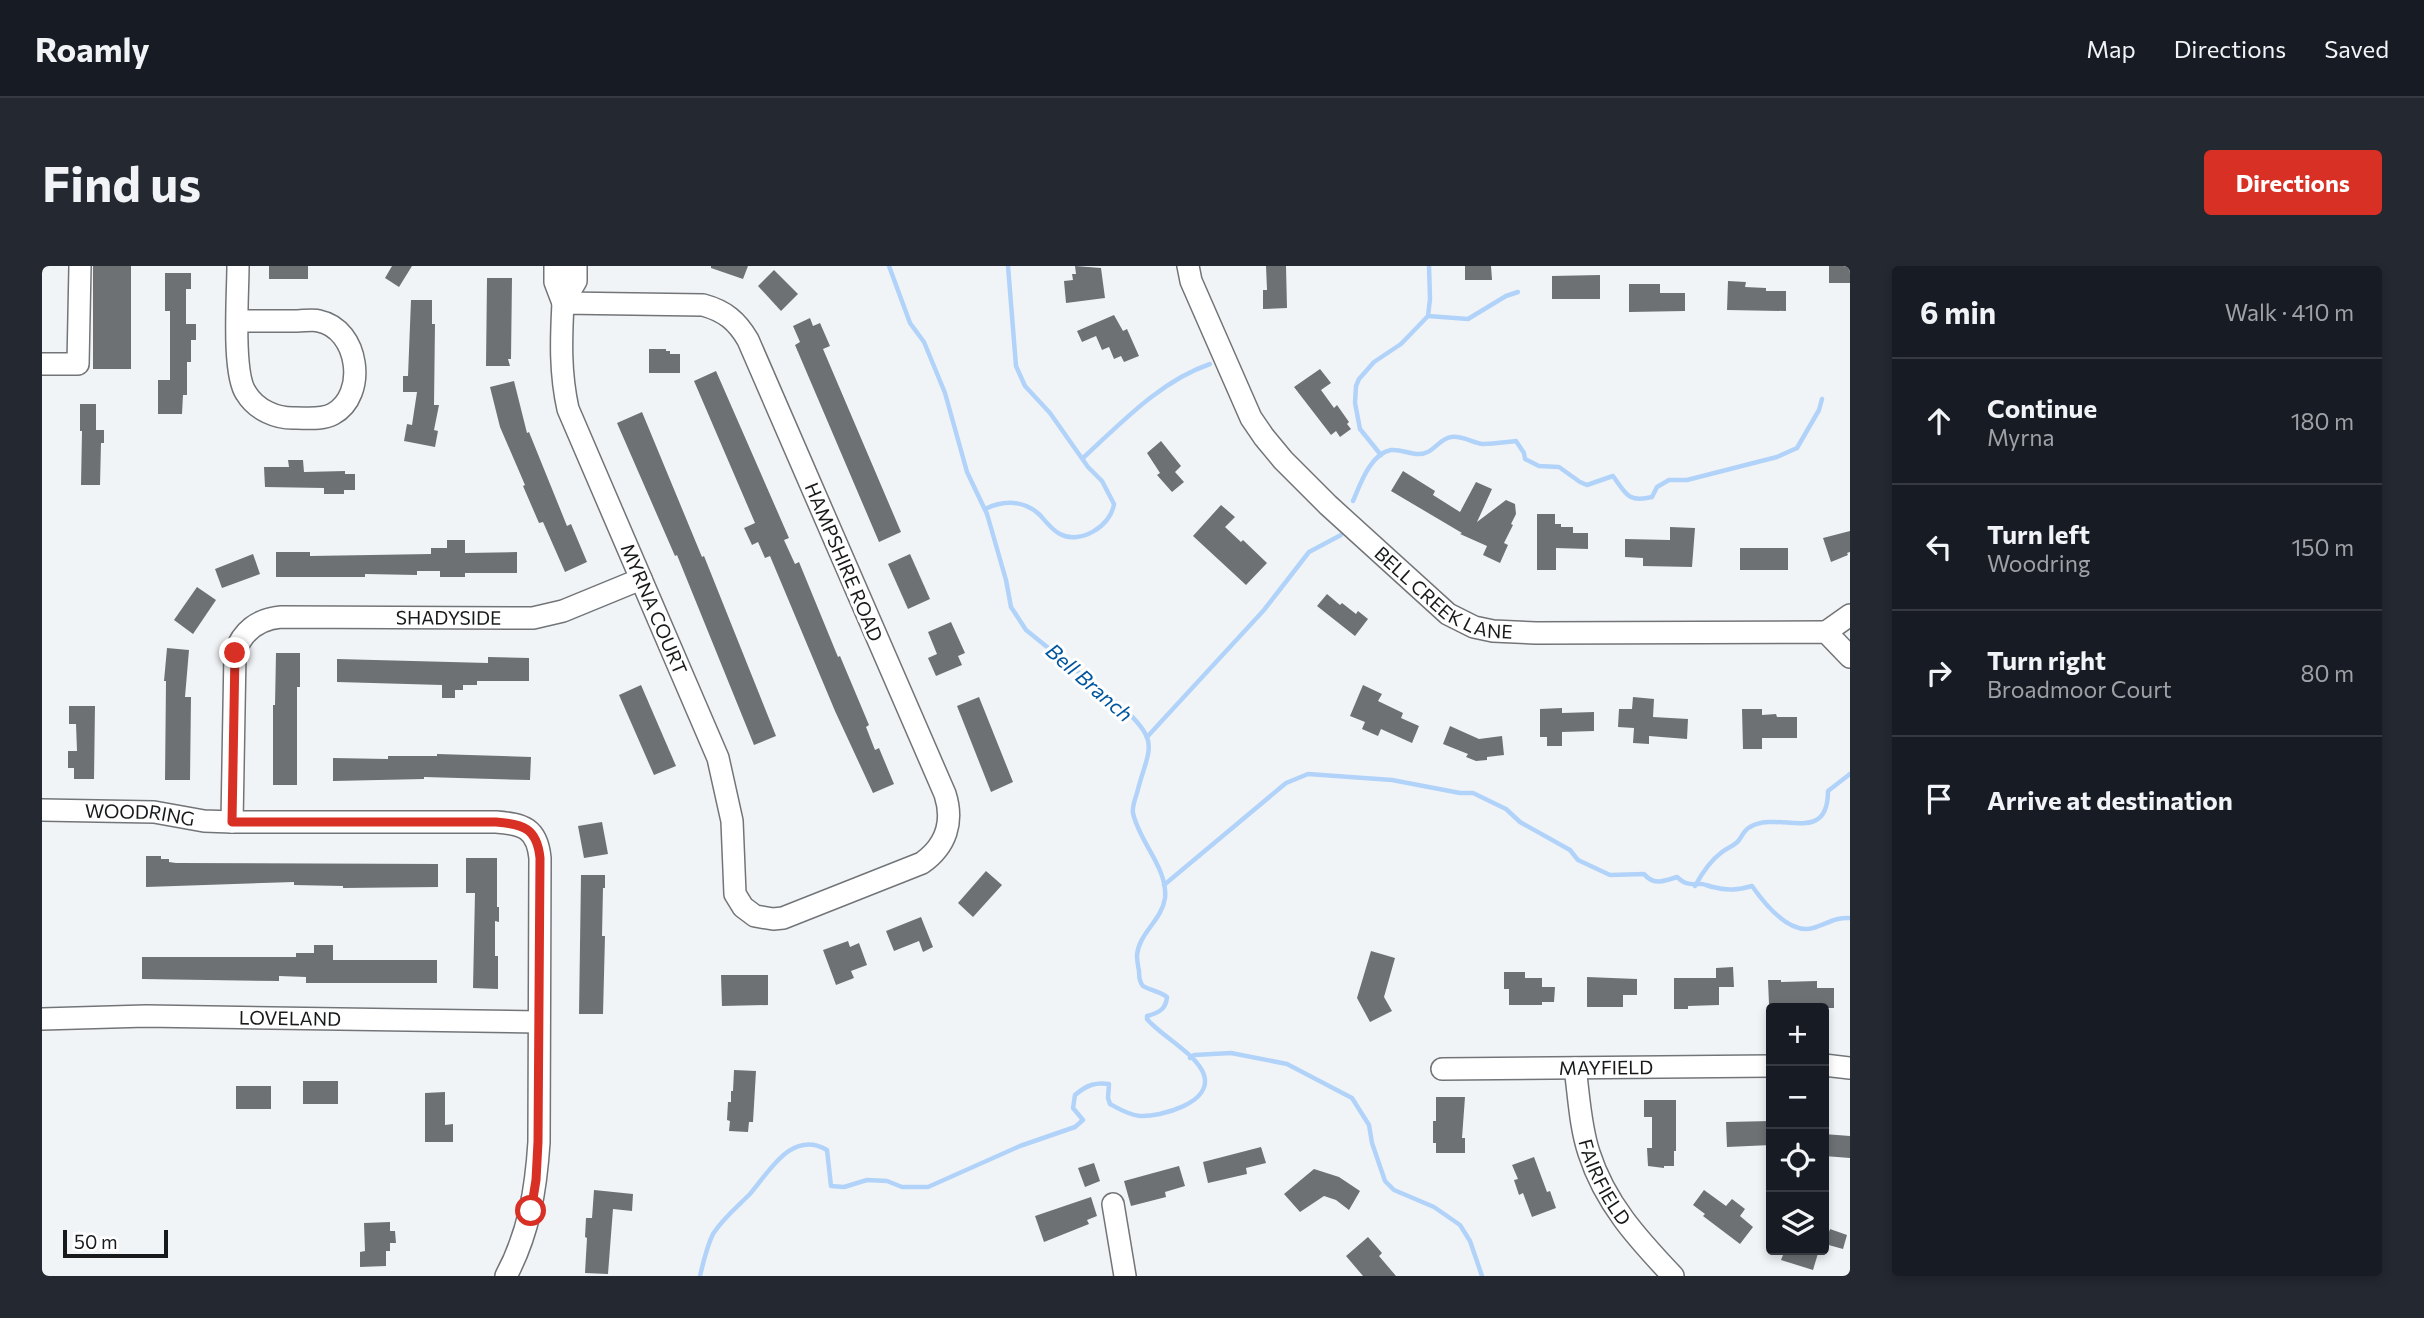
<!DOCTYPE html>
<html lang="en">
<head>
<meta charset="utf-8">
<style>
  body { margin:0; font-family:Commissioner,sans-serif; background:#242831; color:#f1f3f6 }
  .controls { position:absolute; right:21px; bottom:21px; display:grid; overflow:hidden; border-radius:7px; box-shadow:0 4px 10px #0003 }
  .controls button { width:63px; height:63px; display:grid; place-items:center; padding:0; border:0; border-bottom:2px solid #363941; background:#171b24; color:#f1f3f6; font:35px sans-serif }
  .scale { position:absolute; left:21px; bottom:18px; width:105px; box-sizing:border-box; padding-left:7px; border:4px solid #18191a; border-top:0; font-size:19px; line-height:24px; white-space:nowrap; color:#18191a; -webkit-text-stroke:5px #fff; paint-order:stroke }
  .stop { position:absolute; width:21px; height:21px; margin:-16px; border:5px solid #d93025; border-radius:50%; background:#fff }
  .stop.end { background:#d93025; border-color:#fff; box-shadow:0 2px 7px #0008 }
  .list { margin:0; padding:0; list-style:none }
  h2 { display:flex; justify-content:space-between; align-items:center; height:91px; margin:0; padding:0 28px; font-size:30px }
  h2 small { font-size:23px; font-weight:400; color:#9ea1a6 }
  .list li { display:grid; grid-template-columns:46px 1fr auto; gap:21px; align-items:center; box-sizing:border-box; height:126px; padding:0 28px; border-top:2px solid #363941 }
  .list b { display:block; font-size:26px; white-space:nowrap }
  .list p { margin:0; font-size:23px; white-space:nowrap; color:#9ea1a6 }
  .list em { font-size:23px; font-style:normal; color:#9ea1a6 }
  .icon { flex:none; width:38px; height:38px; fill:none; stroke:currentColor; stroke-width:2; stroke-linecap:round; stroke-linejoin:round }
  .map { position:relative; flex:none; width:1808px; height:1010px; overflow:hidden; border-radius:7px }
  header { display:flex; align-items:center; gap:42px; box-sizing:border-box; height:98px; padding:0 35px; background:#171b24; border-bottom:2px solid #363941 }
  header strong { font-size:33px }
  nav { display:flex; gap:38px; margin-inline-start:auto; font-size:24px }
  .intro { display:flex; align-items:center; justify-content:space-between; box-sizing:border-box; height:168px; padding:0 42px }
  h1 { margin:0; font-size:49px }
  .button { padding:18px 32px; border-radius:7px; background:#d93025; color:#fff; font-size:24px; font-weight:700 }
  main { display:flex; gap:42px; padding:0 42px }
  aside { flex:1; background:#171b24; border-radius:7px; box-shadow:0 4px 10px #0003 }
  .map>svg:first-child { display:block }
  .lines { fill:none; stroke-linecap:round; stroke-linejoin:round }
  .stream { stroke:#b2d3f9; stroke-width:4.5 }
  .building { fill:#6e7174 }
  .minor-casing { stroke:#727578; stroke-width:24 }
  .minor { stroke:#fff; stroke-width:21 }
  .route { stroke:#d93025; stroke-width:9 }
  .labels { text-anchor:middle; stroke-width:6; stroke-linejoin:round; paint-order:stroke }
  .street-label { font-size:19px; fill:#18191a; stroke:#fff }
  .water-label { font-size:21px; font-style:italic; fill:#00569e; stroke:#fff }
</style>
</head>
<body>
<header>
<strong>Roamly</strong>
<nav><a>Map</a><a>Directions</a><a>Saved</a></nav>
</header>
<div class="intro"><h1>Find us</h1><a class="button">Directions</a></div>
<main>
<div class="map">
<svg width="1808" height="1010" viewBox="0 0 1808 1010">
  <rect width="100%" height="100%" fill="#f1f4f7"/>
  <g class="lines">
    <!-- stream -->
    <g class="stream">
      <polyline points="1386,50 1426,53 1464,30 1476,26"/>
      <polyline points="1339,189 1318,163 1313,137 1314,120 1317,113 1332,96 1359,78 1386,50 1388,33 1387,0"/>
      <path d="M1041,192C1078,158 1118,115 1168,98"/>
      <path d="M1311,235C1318,219 1328,188 1349,184C1359,183 1367,188 1376,188C1391,189 1396,173 1409,171C1420,169 1431,177 1441,178C1452,178 1464,176 1474,175L1482,187L1483,193L1497,200L1517,201L1538,216L1545,219L1571,210C1584,228 1586,237 1610,231L1615,221L1627,214H1645L1735,191L1755,182L1777,144L1780,133"/>
      <path d="M943,243C962,234 982,234 998,249C1004,256 1010,264 1018,268C1038,279 1069,260 1072,238L1060,215L1046,201L1008,147L983,120L974,100L966,0"/>
      <polyline points="1105,471 1222,344 1267,286 1299,269"/>
      <path d="M1122,619L1244,517L1266,508L1350,514L1418,527H1431L1464,543L1478,556L1528,584L1536,594L1568,609L1602,608C1612,620 1622,615 1635,611C1645,620 1649,618 1660,618C1662,618 1669,621 1671,621C1685,625 1696,624 1710,620C1722,637 1747,669 1771,662C1785,658 1793,651 1808,652"/>
      <path d="M1653,620C1660,607 1668,595 1680,586C1685,582 1694,579 1697,574C1701,569 1702,564 1708,561C1737,544 1786,580 1786,525L1808,508"/>
      <polyline points="1148,792 1152,789 1189,787 1245,798 1310,832 1327,859 1330,877 1343,915 1352,924 1392,941 1418,959 1428,975 1440,1010"/>
      <path d="M658,1010C661,997 665,980 671,968C681,952 695,941 708,928C727,906 750,863 785,884L789,920L802,921L825,914L845,915L860,921H886L978,880L1033,861L1041,854L1031,842L1033,829C1045,819 1053,816 1067,818L1066,832L1068,838C1077,843 1087,849 1098,850C1118,851 1171,837 1162,809C1155,788 1119,770 1105,753V750C1117,747 1124,743 1125,731C1117,725 1107,724 1101,720C1097,716 1097,710 1097,705C1096,700 1095,694 1095,689C1097,667 1120,654 1123,632C1126,602 1097,576 1091,547C1090,541 1093,533 1095,527C1106,483 1120,477 1081,442L984,364L969,341L964,314L945,248L925,206L903,127L882,76L868,57L847,0"/>
    </g>
  </g>
  <!-- building -->
  <g class="building">
    <rect x="51" y="0" width="38" height="103"/>
    <rect x="227" y="0" width="39" height="13"/>
    <polygon points="350,0 370,0 357,21 343,12"/>
    <polygon points="669,0 706,0 701,13 669,2"/>
    <polygon points="1033,0 1059,2 1063,32 1024,37 1022,15 1031,14 1030,8 1034,8"/>
    <polygon points="1224,0 1244,0 1245,42 1221,43 1221,24 1225,24"/>
    <polygon points="1423,0 1449,0 1450,14 1423,14"/>
    <rect x="1787" y="0" width="21" height="17"/>
    <polygon points="732,4 756,28 739,45 716,20"/>
    <polygon points="123,7 149,7 149,23 144,23 144,58 154,58 154,74 149,74 149,96 145,96 145,129 141,129 140,148 116,148 116,114 128,114 128,45 123,45"/>
    <polygon points="1558,9 1558,33 1510,33 1510,10"/>
    <polygon points="445,12 470,12 469,93 466,93 468,100 444,100"/>
    <polygon points="1686,15 1704,16 1703,21 1724,22 1724,25 1744,25 1744,45 1685,44"/>
    <polygon points="1587,18 1618,18 1618,27 1643,27 1643,45 1587,46"/>
    <polygon points="369,34 390,34 390,58 393,58 392,139 397,139 392,164 396,165 393,181 362,175 365,158 370,159 375,126 361,126 361,110 366,110"/>
    <polygon points="1072,49 1081,65 1085,63 1097,90 1082,96 1079,90 1072,93 1067,81 1060,84 1054,70 1040,76 1035,65"/>
    <polygon points="768,52 771,60 778,57 788,80 781,83 859,266 837,276 753,79 758,76 751,60"/>
    <polygon points="607,83 624,83 624,85 628,85 628,88 638,88 638,107 607,107"/>
    <polygon points="1278,103 1289,117 1279,124 1292,142 1295,139 1307,156 1305,158 1309,163 1298,171 1294,165 1289,169 1252,121"/>
    <polygon points="674,105 747,272 742,274 753,298 757,296 796,391 798,390 827,459 824,461 833,484 837,482 852,518 831,527 793,445 728,290 723,292 716,276 710,279 702,262 713,257 652,115"/>
    <polygon points="472,115 485,167 487,166 525,260 529,258 545,296 523,306 501,256 497,257 481,220 483,219 458,161 448,121"/>
    <polygon points="38,138 54,138 54,164 62,164 62,177 59,177 58,219 39,219 40,165 38,165"/>
    <polygon points="600,146 660,291 662,290 734,470 712,479 635,289 633,290 575,157"/>
    <polygon points="1119,175 1139,200 1133,206 1142,216 1130,226 1115,209 1118,207 1105,187"/>
    <polygon points="246,194 261,194 262,206 303,205 303,208 313,208 313,224 302,224 302,228 282,228 282,222 223,221 222,201 247,201"/>
    <polygon points="1361,205 1393,225 1391,229 1418,246 1434,216 1450,223 1435,256 1464,234 1473,238 1474,248 1469,258 1471,259 1462,277 1466,279 1458,297 1441,289 1445,280 1418,268 1420,267 1349,225"/>
    <polygon points="1179,239 1193,251 1183,261 1199,276 1201,274 1225,297 1204,319 1151,270"/>
    <polygon points="1495,248 1513,248 1513,258 1519,258 1519,261 1531,261 1531,267 1546,267 1546,283 1514,282 1514,304 1495,304"/>
    <polygon points="1628,261 1653,262 1650,301 1601,300 1601,292 1583,291 1583,273 1628,274"/>
    <polygon points="1808,265 1808,286 1805,287 1806,289 1789,296 1781,272"/>
    <polygon points="405,274 423,274 423,287 475,286 475,307 423,307 423,311 398,311 398,305 375,305 375,309 323,308 323,311 234,311 234,286 268,286 268,290 389,288 389,282 405,282"/>
    <rect x="1698" y="282" width="48" height="22"/>
    <polygon points="211,288 218,308 180,322 173,303"/>
    <polygon points="868,288 888,333 866,343 846,298"/>
    <polygon points="155,321 174,334 151,368 132,354"/>
    <polygon points="1285,328 1298,339 1300,337 1314,348 1316,345 1326,353 1313,370 1275,340"/>
    <polygon points="909,356 923,387 916,390 920,399 894,410 886,392 895,388 886,366"/>
    <polygon points="125,382 147,384 143,431 149,431 148,514 123,514 124,415 122,415"/>
    <polygon points="234,387 258,387 258,421 255,421 255,519 231,519 231,439 233,439"/>
    <polygon points="446,391 487,392 487,415 435,415 435,419 421,419 421,424 413,424 413,432 400,432 400,419 295,416 295,393 446,397"/>
    <polygon points="599,419 634,500 612,509 577,429"/>
    <polygon points="1321,419 1340,428 1336,435 1361,447 1359,452 1377,460 1370,477 1339,463 1336,470 1320,463 1323,456 1308,450"/>
    <polygon points="937,431 971,516 949,526 915,440"/>
    <polygon points="1591,431 1612,433 1611,451 1646,453 1645,473 1607,470 1607,478 1591,477 1592,462 1576,461 1577,443 1590,443"/>
    <polygon points="27,440 53,440 52,513 32,513 32,502 26,502 26,485 35,485 34,458 27,458"/>
    <polygon points="1520,442 1520,447 1552,446 1552,465 1520,466 1520,480 1505,480 1505,471 1498,471 1498,443"/>
    <polygon points="1700,443 1720,443 1720,449 1734,448 1735,451 1755,451 1755,472 1720,472 1720,483 1701,483"/>
    <polygon points="1408,460 1437,473 1460,470 1462,489 1445,491 1445,494 1434,495 1424,491 1426,488 1401,478"/>
    <polygon points="395,488 489,491 488,514 382,511 382,513 291,515 291,492 346,493 346,490 395,490"/>
    <polygon points="560,556 566,588 542,592 536,560"/>
    <polygon points="104,590 119,590 119,593 127,593 127,596 134,597 396,598 396,621 301,622 301,620 252,619 252,616 104,621"/>
    <polygon points="424,592 455,592 455,641 457,641 457,656 453,655 453,690 456,690 456,723 431,722 433,627 424,627"/>
    <polygon points="944,605 960,619 931,651 916,637"/>
    <polygon points="539,609 563,609 563,622 561,622 560,670 563,670 561,748 537,748"/>
    <polygon points="879,651 891,681 881,686 877,675 852,685 844,665"/>
    <polygon points="806,675 808,681 817,677 825,699 809,705 812,712 794,719 781,684"/>
    <polygon points="272,679 291,679 291,694 395,694 395,717 264,717 264,711 237,710 237,715 100,713 100,691 254,691 254,687 272,687"/>
    <polygon points="1329,685 1353,692 1342,731 1350,745 1328,756 1315,732"/>
    <polygon points="1691,701 1692,721 1677,721 1677,739 1646,740 1646,743 1632,743 1632,712 1674,712 1674,702"/>
    <polygon points="1462,706 1483,706 1483,712 1500,712 1500,721 1513,721 1512,736 1500,736 1500,739 1467,739 1467,723 1462,723"/>
    <polygon points="679,709 726,709 726,739 680,740"/>
    <polygon points="1545,711 1595,713 1595,729 1581,729 1581,741 1545,741"/>
    <polygon points="1726,714 1739,714 1739,716 1775,715 1775,722 1792,722 1792,742 1731,742 1731,738 1727,738"/>
    <polygon points="692,804 714,805 711,856 707,856 706,866 687,865 688,855 685,854 686,836 689,836 689,825 691,825"/>
    <rect x="261" y="815" width="35" height="23"/>
    <rect x="194" y="820" width="35" height="23"/>
    <polygon points="403,826 403,859 411,858 411,876 383,876 383,827"/>
    <polygon points="1394,831 1423,831 1420,872 1423,872 1423,887 1394,887 1394,877 1391,877 1391,855 1394,855"/>
    <polygon points="1602,834 1634,834 1634,885 1632,885 1632,900 1622,900 1622,902 1606,900 1605,882 1610,882 1610,851 1602,851"/>
    <polygon points="1729,855 1729,879 1685,881 1684,856"/>
    <polygon points="1782,868 1808,870 1808,892 1782,890"/>
    <polygon points="1219,881 1224,897 1204,902 1205,908 1166,917 1161,896"/>
    <polygon points="1492,891 1505,926 1508,925 1514,942 1490,951 1481,927 1477,929 1472,914 1476,913 1470,899"/>
    <polygon points="1052,897 1058,915 1043,921 1036,902"/>
    <polygon points="1137,900 1143,920 1123,926 1124,931 1089,940 1082,915"/>
    <polygon points="1272,903 1297,911 1318,925 1307,944 1294,934 1282,930 1258,946 1242,928"/>
    <polygon points="552,924 591,928 590,945 571,943 566,1008 543,1007 545,972 543,971 544,952 550,952"/>
    <polygon points="1662,924 1684,940 1690,933 1703,943 1698,950 1711,961 1698,978 1661,950 1663,948 1651,939"/>
    <polygon points="1049,931 1055,950 1045,954 1047,958 1002,976 993,950"/>
    <polygon points="348,956 348,965 353,965 354,977 348,977 348,985 344,985 344,1000 318,1001 318,986 323,985 322,957"/>
    <polygon points="1788,963 1805,969 1801,983 1783,978"/>
    <polygon points="1326,971 1340,987 1337,990 1354,1010 1321,1010 1304,990"/>
    <polygon points="1743,984 1777,984 1771,1004 1739,994"/>
  </g>
  <g class="lines">
    <!-- minor casing -->
    <g class="minor-casing">
      <g id="minor">
        <path d="M196,0C196,28 190,107 204,127C214,144 235,153 254,152C266,152 280,154 291,148C326,129 317,63 277,55C271,53 262,55 255,55C236,55 216,55 197,55"/>
        <polyline points="513,0 513,16 521,37 534,15 534,0"/>
        <path id="s1" d="M1146,0L1149,15L1209,152L1222,171L1241,194L1286,239L1406,348L1432,361L1451,365L1494,367L1784,366L1808,391"/>
        <path d="M521,37L661,39C683,45 695,55 706,74L903,528C912,556 904,580 880,597L741,652L731,653L713,650L701,641L693,628L690,555L676,492L526,143C518,107 519,74 521,37Z"/>
        <polyline points="0,98 36,98 38,0"/>
        <polyline points="1784,366 1808,349"/>
        <path id="s2" d="M0,544L112,546L162,555L190,556H454C481,558 495,562 498,592L497,876C494,923 487,967 464,1010"/>
        <path id="s3" d="M190,556L193,387C200,365 216,353 239,351L491,352L521,345L599,313"/>
        <path id="s4" d="M0,753L104,750L497,756"/>
        <polyline points="1782,799 1808,802"/>
        <path id="s5" d="M1533,802C1537,830 1538,860 1547,887C1563,937 1595,972 1631,1010"/>
        <path id="s6" d="M1400,803L1729,800"/>
        <polyline points="1071,938 1083,1010"/>
      </g>
    </g>
    <!-- minor -->
    <use href="#minor" class="minor"/>
  </g>
  <g class="lines">
    <!-- route -->
    <path class="route" d="M193,387L190,556H454C481,558 495,562 498,592L496,876L494,914L489,945"/>
  </g>
  <g class="labels">
    <!-- street labels -->
    <g class="street-label">
      <text transform="translate(802 296) rotate(67)" y="7">HAMPSHIRE ROAD</text>
      <text dy="7" stroke="none"><textPath href="#s1" startOffset="430">BELL CREEK LANE</textPath></text>
      <text transform="translate(612 343) rotate(67)" y="7">MYRNA COURT</text>
      <text dy="7" stroke="none"><textPath href="#s3" startOffset="399">SHADYSIDE</textPath></text>
      <text dy="7" stroke="none"><textPath href="#s2" startOffset="98">WOODRING</textPath></text>
      <text dy="7" stroke="none"><textPath href="#s4" startOffset="248">LOVELAND</textPath></text>
      <text dy="7" stroke="none"><textPath href="#s6" startOffset="164">MAYFIELD</textPath></text>
      <text dy="7" stroke="none"><textPath href="#s5" startOffset="119">FAIRFIELD</textPath></text>
    </g>
    <!-- water labels -->
    <g class="water-label">
      <text transform="translate(1047 417) rotate(41)" y="7">Bell Branch</text>
    </g>
  </g>
</svg>
<div class="controls">
<button>+</button>
<button>−</button>
<button><svg class="icon" aria-label="locate" viewBox="0 0 24 24"><circle cx="12" cy="12" r="6"/><path d="M12 2v4M12 18v4M2 12h4M18 12h4"/></svg></button>
<button><svg class="icon" aria-label="layers" viewBox="0 0 24 24"><path d="M12 4l9 5-9 5-9-5zM3 14l9 5 9-5"/></svg></button>
</div>
<div class="scale">50 m</div>
<div class="stop" style="left:489px;top:945px"></div>
<div class="stop end" style="left:193px;top:387px"></div>
</div>
<aside>
<h2>6 min<small>Walk · 410 m</small></h2>
<ul class="list">
<li><svg class="icon" aria-label="ahead" viewBox="0 0 24 24"><path d="M12 20V5M6 11l6-6 6 6"/></svg><div><b>Continue</b><p>Myrna</p></div><em>180 m</em></li>
<li><svg class="icon" aria-label="left" viewBox="0 0 24 24"><path d="M17 20v-9H6M10 6l-5 5 5 5"/></svg><div><b>Turn left</b><p>Woodring</p></div><em>150 m</em></li>
<li><svg class="icon" aria-label="right" viewBox="0 0 24 24"><path d="M7 20v-9h11M14 6l5 5-5 5"/></svg><div><b>Turn right</b><p>Broadmoor Court</p></div><em>80 m</em></li>
<li><svg class="icon" aria-label="arrive" viewBox="0 0 24 24"><path d="M6 21V4h12l-3 4 3 4H6"/></svg><div><b>Arrive at destination</b></div></li>
</ul>
</aside>
</main>
</body>
</html>
